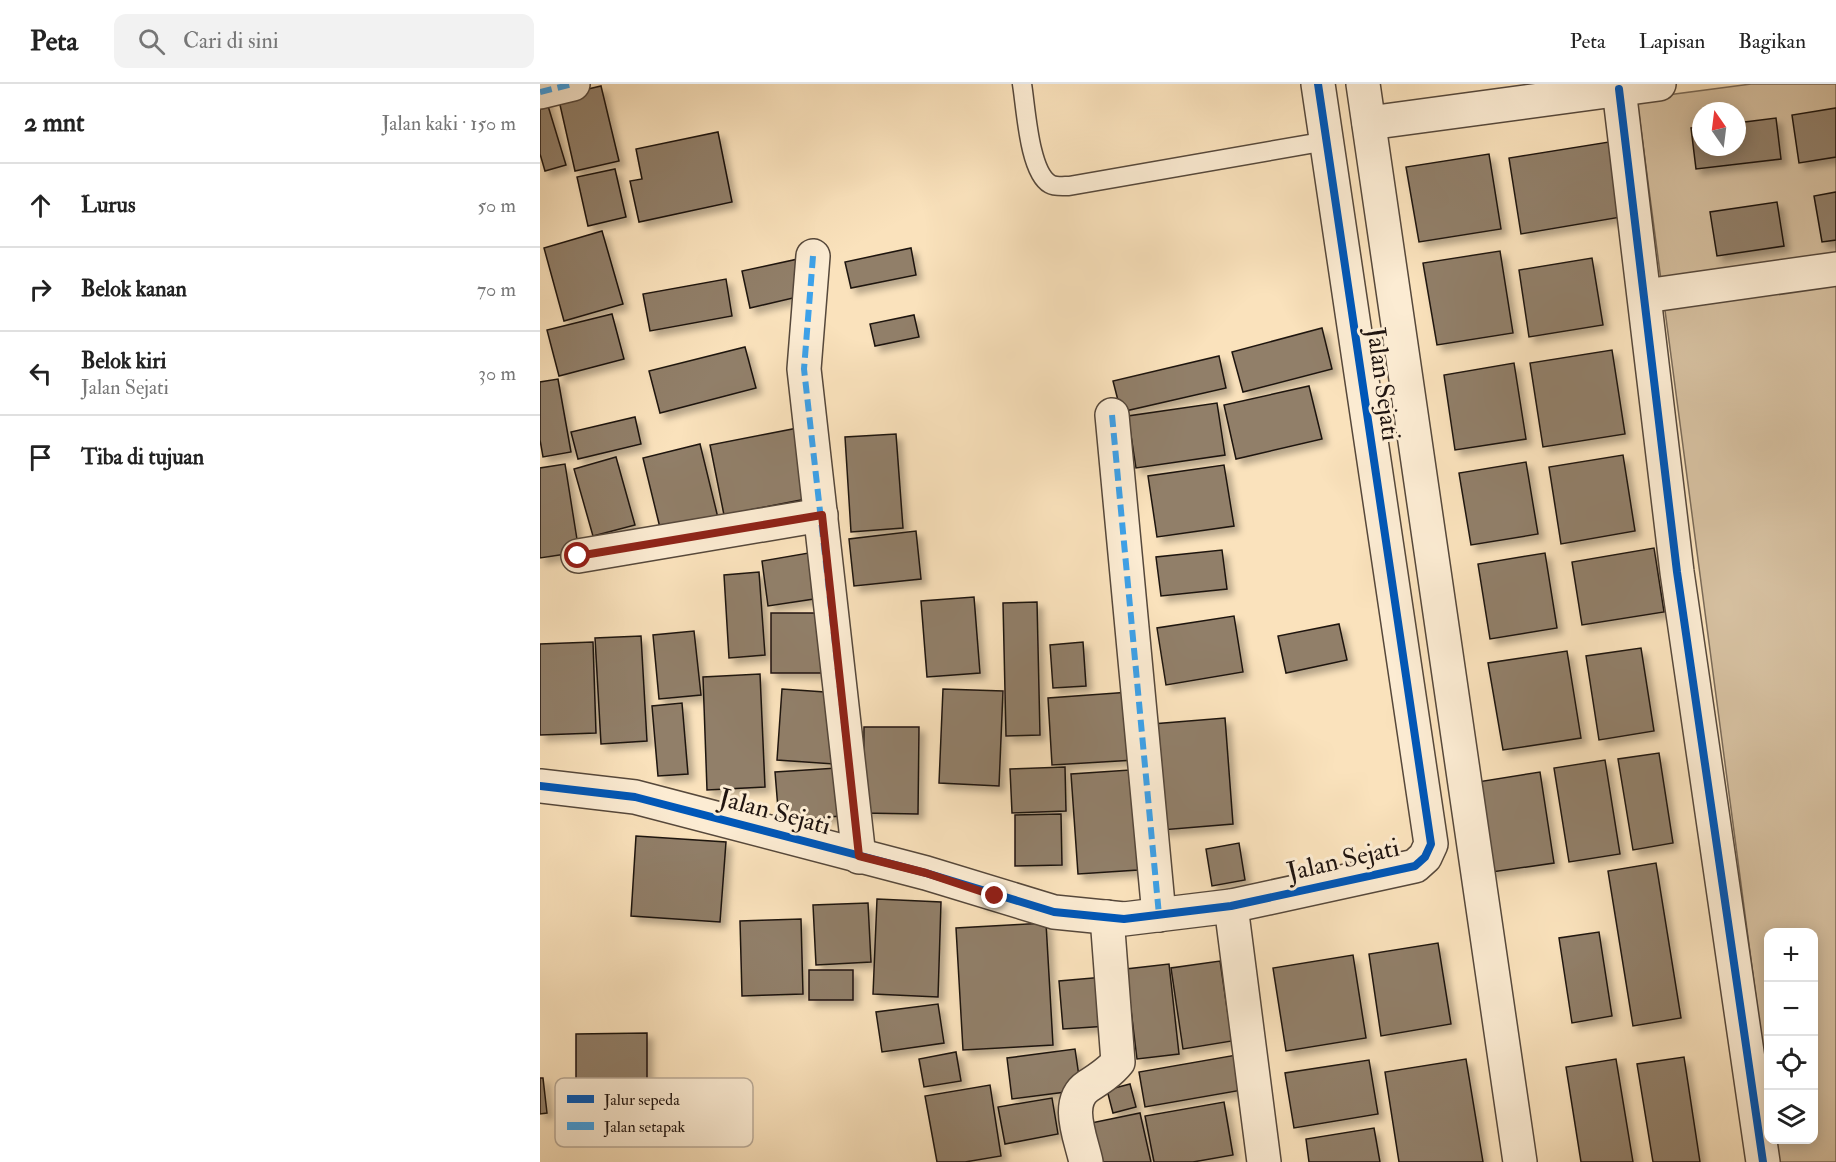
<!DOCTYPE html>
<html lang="id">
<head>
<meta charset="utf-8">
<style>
  body { margin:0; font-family:"IM FELL Double Pica",serif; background:#f2f2f2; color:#222 }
  .controls { position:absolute; right:18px; bottom:18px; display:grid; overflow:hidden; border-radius:12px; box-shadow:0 3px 15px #0003 }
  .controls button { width:54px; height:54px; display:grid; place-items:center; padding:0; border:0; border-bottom:2px solid #e0e0e0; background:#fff; color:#222; font:30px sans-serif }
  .compass { position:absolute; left:1152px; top:18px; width:54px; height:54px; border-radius:50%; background:#fff; box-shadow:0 3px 15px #0003; rotate:346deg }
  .stop { position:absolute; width:18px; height:18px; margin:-14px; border:4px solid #8f2418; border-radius:50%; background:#fff }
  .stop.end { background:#8f2418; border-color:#fff; box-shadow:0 2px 6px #0008 }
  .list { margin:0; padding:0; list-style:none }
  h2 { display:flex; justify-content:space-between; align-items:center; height:78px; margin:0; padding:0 24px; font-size:26px }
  h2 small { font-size:20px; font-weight:400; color:#767676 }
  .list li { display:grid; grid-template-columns:39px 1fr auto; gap:18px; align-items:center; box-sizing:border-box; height:84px; padding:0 24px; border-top:2px solid #e0e0e0 }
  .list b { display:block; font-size:22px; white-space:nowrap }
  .list p { margin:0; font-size:20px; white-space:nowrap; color:#767676 }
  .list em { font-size:20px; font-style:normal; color:#767676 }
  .icon { flex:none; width:33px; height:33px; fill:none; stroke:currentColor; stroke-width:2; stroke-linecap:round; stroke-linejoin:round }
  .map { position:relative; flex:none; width:1296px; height:1078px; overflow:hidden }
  header { display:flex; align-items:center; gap:36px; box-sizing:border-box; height:84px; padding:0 30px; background:#fff; border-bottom:2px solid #e0e0e0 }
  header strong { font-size:28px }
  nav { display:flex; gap:33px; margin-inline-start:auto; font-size:21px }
  .search { width:420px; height:54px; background:#f2f2f2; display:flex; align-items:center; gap:15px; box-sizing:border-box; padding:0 21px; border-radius:12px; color:#767676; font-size:22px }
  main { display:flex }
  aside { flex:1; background:#fff }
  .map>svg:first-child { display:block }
  .green { fill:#d5bf9f; stroke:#7a6a58; stroke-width:1.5; fill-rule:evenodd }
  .building { fill:#917f69; stroke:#1f1410; stroke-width:1.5; filter:url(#shadow) }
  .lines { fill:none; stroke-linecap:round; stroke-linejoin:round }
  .service-casing { stroke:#56483b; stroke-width:21 }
  .minor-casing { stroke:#56483b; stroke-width:36 }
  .tertiary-casing { stroke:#56483b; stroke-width:36 }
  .service { stroke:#fcecd3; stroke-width:18 }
  .minor { stroke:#fcecd3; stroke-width:33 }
  .tertiary { stroke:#fcecd3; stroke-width:33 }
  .quiet { stroke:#3da2ea; stroke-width:6; stroke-dasharray:12 6; stroke-linecap:butt }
  .cycleway-casing { stroke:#fcecd3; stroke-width:11 }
  .cycleway { stroke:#0057b8; stroke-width:8 }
  .route { stroke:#8f2418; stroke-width:8 }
  .labels { text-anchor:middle; stroke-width:6; stroke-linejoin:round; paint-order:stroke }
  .street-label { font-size:26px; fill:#1f1410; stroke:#fcecd3 }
  .key { fill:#fcecd3; stroke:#baab98; stroke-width:1.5 }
  .key-label { font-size:16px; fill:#1f1410 }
</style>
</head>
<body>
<header>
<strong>Peta</strong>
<div class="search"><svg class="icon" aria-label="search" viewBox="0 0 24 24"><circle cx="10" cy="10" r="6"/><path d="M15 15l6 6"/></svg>Cari di sini</div>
<nav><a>Peta</a><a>Lapisan</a><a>Bagikan</a></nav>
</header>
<main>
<aside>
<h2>2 mnt<small>Jalan kaki · 150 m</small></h2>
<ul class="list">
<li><svg class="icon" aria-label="ahead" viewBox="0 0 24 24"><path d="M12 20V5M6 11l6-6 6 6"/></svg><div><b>Lurus</b></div><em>50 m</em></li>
<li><svg class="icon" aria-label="right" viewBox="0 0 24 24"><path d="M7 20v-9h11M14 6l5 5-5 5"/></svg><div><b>Belok kanan</b></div><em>70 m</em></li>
<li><svg class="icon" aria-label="left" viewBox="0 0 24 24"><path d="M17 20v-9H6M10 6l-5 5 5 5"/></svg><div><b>Belok kiri</b><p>Jalan Sejati</p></div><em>30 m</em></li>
<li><svg class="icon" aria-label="arrive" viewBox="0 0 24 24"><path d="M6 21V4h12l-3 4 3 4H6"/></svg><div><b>Tiba di tujuan</b></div></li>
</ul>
</aside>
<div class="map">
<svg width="1296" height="1078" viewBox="0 0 1296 1078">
  <defs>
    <filter id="shadow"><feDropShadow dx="5.5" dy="5.5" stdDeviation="3" flood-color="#0004"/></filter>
  </defs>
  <rect width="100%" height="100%" fill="#fae2bc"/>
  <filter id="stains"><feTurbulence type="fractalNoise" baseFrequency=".00333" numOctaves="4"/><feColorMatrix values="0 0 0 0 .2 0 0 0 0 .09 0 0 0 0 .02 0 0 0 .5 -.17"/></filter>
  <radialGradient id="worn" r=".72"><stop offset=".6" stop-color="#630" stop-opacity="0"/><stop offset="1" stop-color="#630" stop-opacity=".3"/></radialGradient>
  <!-- green -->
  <path class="green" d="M1211,0H1296V1078H1238L1235,1056H1274V848H1228V1004L1097,15ZM1161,27H1197V63H1161Z"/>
  <!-- building -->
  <g class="building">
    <polygon points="61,2 79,77 35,87 18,12"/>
    <polygon points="5,12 26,81 5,87 0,70 0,14"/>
    <polygon points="1296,24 1296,73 1259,79 1252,31"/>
    <polygon points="1236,34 1241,75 1156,85 1151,44 1161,43 1161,63 1197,63 1197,39"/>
    <polygon points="178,48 192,118 99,138 90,97 102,95 96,65"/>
    <polygon points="1075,57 1087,132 981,150 969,74"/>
    <polygon points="949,70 961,145 879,158 866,83"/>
    <polygon points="75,85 86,133 48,142 37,93"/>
    <polygon points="1296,108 1296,156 1282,158 1274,112"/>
    <polygon points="1237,118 1244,162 1177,172 1170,128"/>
    <polygon points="62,147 83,220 24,237 4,164"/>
    <polygon points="371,164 376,191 311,204 305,178"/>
    <polygon points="960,167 973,249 897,261 883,179"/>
    <polygon points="1052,174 1063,241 989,253 979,186"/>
    <polygon points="258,175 266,211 210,224 202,187"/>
    <polygon points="186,195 192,232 110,247 103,210"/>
    <polygon points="72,230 84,275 19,292 7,246"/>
    <polygon points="374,231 379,253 335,262 330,240"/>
    <polygon points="782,244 792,285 703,308 692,268"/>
    <polygon points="205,263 216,304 120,329 109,287"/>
    <polygon points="1072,266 1085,350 1003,363 990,279"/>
    <polygon points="679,272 686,304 581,328 573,297"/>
    <polygon points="974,279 986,355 915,366 904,291"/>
    <polygon points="18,295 31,368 3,373 0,356 0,298"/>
    <polygon points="769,302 782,355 696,375 684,321"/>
    <polygon points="677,319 685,371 596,384 588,332"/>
    <polygon points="95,333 101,360 38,375 31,348"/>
    <polygon points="263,343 276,413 184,431 170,361"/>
    <polygon points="356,350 363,444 311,448 305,353"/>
    <polygon points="160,360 179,438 122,452 103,374"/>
    <polygon points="1083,371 1095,447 1021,460 1009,383"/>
    <polygon points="76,373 95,441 53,452 34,385"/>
    <polygon points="986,378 998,450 931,461 919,389"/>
    <polygon points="25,380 39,468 0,474 0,384"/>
    <polygon points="684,381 694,442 617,453 608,392"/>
    <polygon points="376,447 381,495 314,502 309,455"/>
    <polygon points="1114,464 1124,528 1042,541 1032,478"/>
    <polygon points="682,466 687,505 621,512 616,473"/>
    <polygon points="280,467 287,513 228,522 222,477"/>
    <polygon points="1005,469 1017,544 950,555 938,480"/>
    <polygon points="219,488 225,571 189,574 184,491"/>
    <polygon points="434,513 440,589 387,593 381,517"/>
    <polygon points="497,518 500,651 466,652 463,519"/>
    <rect x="231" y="529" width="59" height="60"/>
    <polygon points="694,532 703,588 626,601 617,544"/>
    <polygon points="799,540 807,576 746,589 738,552"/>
    <polygon points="154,547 161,611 119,615 113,551"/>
    <polygon points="101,552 107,657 61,660 55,554"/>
    <polygon points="53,558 56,649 0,651 0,560"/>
    <polygon points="543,558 546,602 513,604 510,561"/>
    <polygon points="1101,564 1114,647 1059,656 1046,572"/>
    <polygon points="1027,567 1041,654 963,666 948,579"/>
    <polygon points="220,590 225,703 167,706 163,593"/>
    <polygon points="242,605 299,609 294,680 237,676"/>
    <polygon points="403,605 463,607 459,702 399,699"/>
    <polygon points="590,608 595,676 512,681 508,614"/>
    <polygon points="142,619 148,690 118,692 112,622"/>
    <polygon points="685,634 693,740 621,746 612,640"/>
    <polygon points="324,643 379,643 378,730 323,729"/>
    <polygon points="1119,669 1133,759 1093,766 1078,675"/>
    <polygon points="1065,676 1080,770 1029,778 1014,684"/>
    <polygon points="525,683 526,727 472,729 470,685"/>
    <polygon points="297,684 301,732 239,737 235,688"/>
    <polygon points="590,686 598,786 538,790 531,690"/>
    <polygon points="1000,688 1014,779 945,789 931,699"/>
    <polygon points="521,730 522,781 475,782 475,731"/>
    <polygon points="96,752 186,758 180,838 91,832"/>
    <polygon points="699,759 705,796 672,802 666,765"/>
    <polygon points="1116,779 1141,934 1093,942 1068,787"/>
    <polygon points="337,815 401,818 398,913 333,910"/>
    <polygon points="328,819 331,878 276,881 273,821"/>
    <polygon points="261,835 263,910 202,912 200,837"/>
    <polygon points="506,839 513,961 423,966 416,844"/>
    <polygon points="1059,848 1072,932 1032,939 1019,854"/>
    <polygon points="898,859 911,940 841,952 829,870"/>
    <polygon points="813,871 826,954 746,967 733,884"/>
    <polygon points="680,877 692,957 643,965 631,884"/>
    <polygon points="629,880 639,970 597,975 586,885"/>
    <rect x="269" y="886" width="44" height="30"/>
    <polygon points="564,893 568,942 523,945 519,897"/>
    <polygon points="398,920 404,959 342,968 336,928"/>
    <polygon points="107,949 107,1000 36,1001 36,950"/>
    <polygon points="535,965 541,1006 472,1015 467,974"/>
    <polygon points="416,968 421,997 384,1003 379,975"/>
    <polygon points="702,970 708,1005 605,1023 599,988"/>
    <polygon points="1144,973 1160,1078 1113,1078 1097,980"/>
    <polygon points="926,975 943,1078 859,1078 845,988"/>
    <polygon points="1076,975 1093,1078 1041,1078 1026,983"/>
    <polygon points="829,976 838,1030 754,1044 745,989"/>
    <polygon points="0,994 3,994 7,1029 0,1030"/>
    <polygon points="590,1000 596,1023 573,1029 567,1006"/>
    <polygon points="450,1001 461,1072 425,1078 397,1078 385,1012"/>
    <polygon points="512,1014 518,1050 465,1060 458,1023"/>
    <polygon points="684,1018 693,1071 653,1078 614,1078 605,1032"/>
    <polygon points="600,1029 611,1078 560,1078 551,1039"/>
    <polygon points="834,1044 840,1078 769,1078 766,1055"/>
  </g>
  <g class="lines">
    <!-- service casing -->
    <g class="service-casing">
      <path id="service" d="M482,0C486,24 489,88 510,100C515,103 523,102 529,102L787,57"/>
    </g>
    <!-- minor casing -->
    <g class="minor-casing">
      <g id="minor">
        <polyline points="823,0 980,1078"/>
        <polyline points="1079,5 1137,488 1223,1078"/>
        <polyline points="0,8 33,0"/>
        <polyline points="829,39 1119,0"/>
        <polyline points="273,172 264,285 319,773"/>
        <polyline points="1105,212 1296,185"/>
        <polyline points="572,331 619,831"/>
        <polyline points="38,472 281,431"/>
        <polyline points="691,822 724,1078"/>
        <path d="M546,1078C541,1054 524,1018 548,1002C559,995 570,988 578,978L567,833"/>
      </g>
    </g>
    <!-- tertiary casing -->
    <g class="tertiary-casing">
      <polyline id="tertiary" points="0,702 95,713 386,789 514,828 584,835 691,822 875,782 885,773 891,760 778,0"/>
    </g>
    <!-- service -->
    <use href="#service" class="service"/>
    <!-- minor -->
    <use href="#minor" class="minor"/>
    <!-- tertiary -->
    <use href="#tertiary" class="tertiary"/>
    <!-- quiet -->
    <g class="quiet">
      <polyline points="0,8 33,0"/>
      <polyline points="273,172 264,285 319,773"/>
      <polyline points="572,331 619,831"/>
      <polyline points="38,472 281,431"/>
    </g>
    <!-- cycleway casing -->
    <g class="cycleway-casing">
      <g id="cycleway">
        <polyline points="1079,5 1137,488 1223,1078"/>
        <polyline points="0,702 95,713 386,789 514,828 584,835 691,822 875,782 885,773 891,760 778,0"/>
      </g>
    </g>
    <!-- cycleway -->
    <use href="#cycleway" class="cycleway"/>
  </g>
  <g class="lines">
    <!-- route -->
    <polyline class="route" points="38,472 282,431 319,772 386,789 455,812"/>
  </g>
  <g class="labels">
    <!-- street labels -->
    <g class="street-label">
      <text transform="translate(844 300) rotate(82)" y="9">Jalan Sejati</text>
      <text transform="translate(235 727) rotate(15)" y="9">Jalan Sejati</text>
      <text transform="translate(803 775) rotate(-13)" y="9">Jalan Sejati</text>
    </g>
  </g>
  <!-- legend -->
  <rect x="15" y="994" width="198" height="69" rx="9" class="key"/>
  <rect x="27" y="1011" width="27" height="8" fill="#0057b8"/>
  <rect x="27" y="1038" width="27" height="8" fill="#3da2ea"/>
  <g class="key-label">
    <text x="64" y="1021">Jalur sepeda</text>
    <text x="64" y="1048">Jalan setapak</text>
  </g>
  <rect width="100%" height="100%" filter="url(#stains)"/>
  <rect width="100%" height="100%" fill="url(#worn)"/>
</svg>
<div class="controls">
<button>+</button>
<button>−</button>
<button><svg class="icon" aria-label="locate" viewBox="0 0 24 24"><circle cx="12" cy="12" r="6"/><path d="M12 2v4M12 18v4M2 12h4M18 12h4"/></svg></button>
<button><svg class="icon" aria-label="layers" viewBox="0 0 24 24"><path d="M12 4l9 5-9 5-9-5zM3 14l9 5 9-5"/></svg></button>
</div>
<svg class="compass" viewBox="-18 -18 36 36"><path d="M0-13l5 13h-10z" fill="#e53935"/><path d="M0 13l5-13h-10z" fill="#767676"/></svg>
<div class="stop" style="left:38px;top:472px"></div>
<div class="stop end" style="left:455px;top:812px"></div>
</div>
</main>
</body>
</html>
